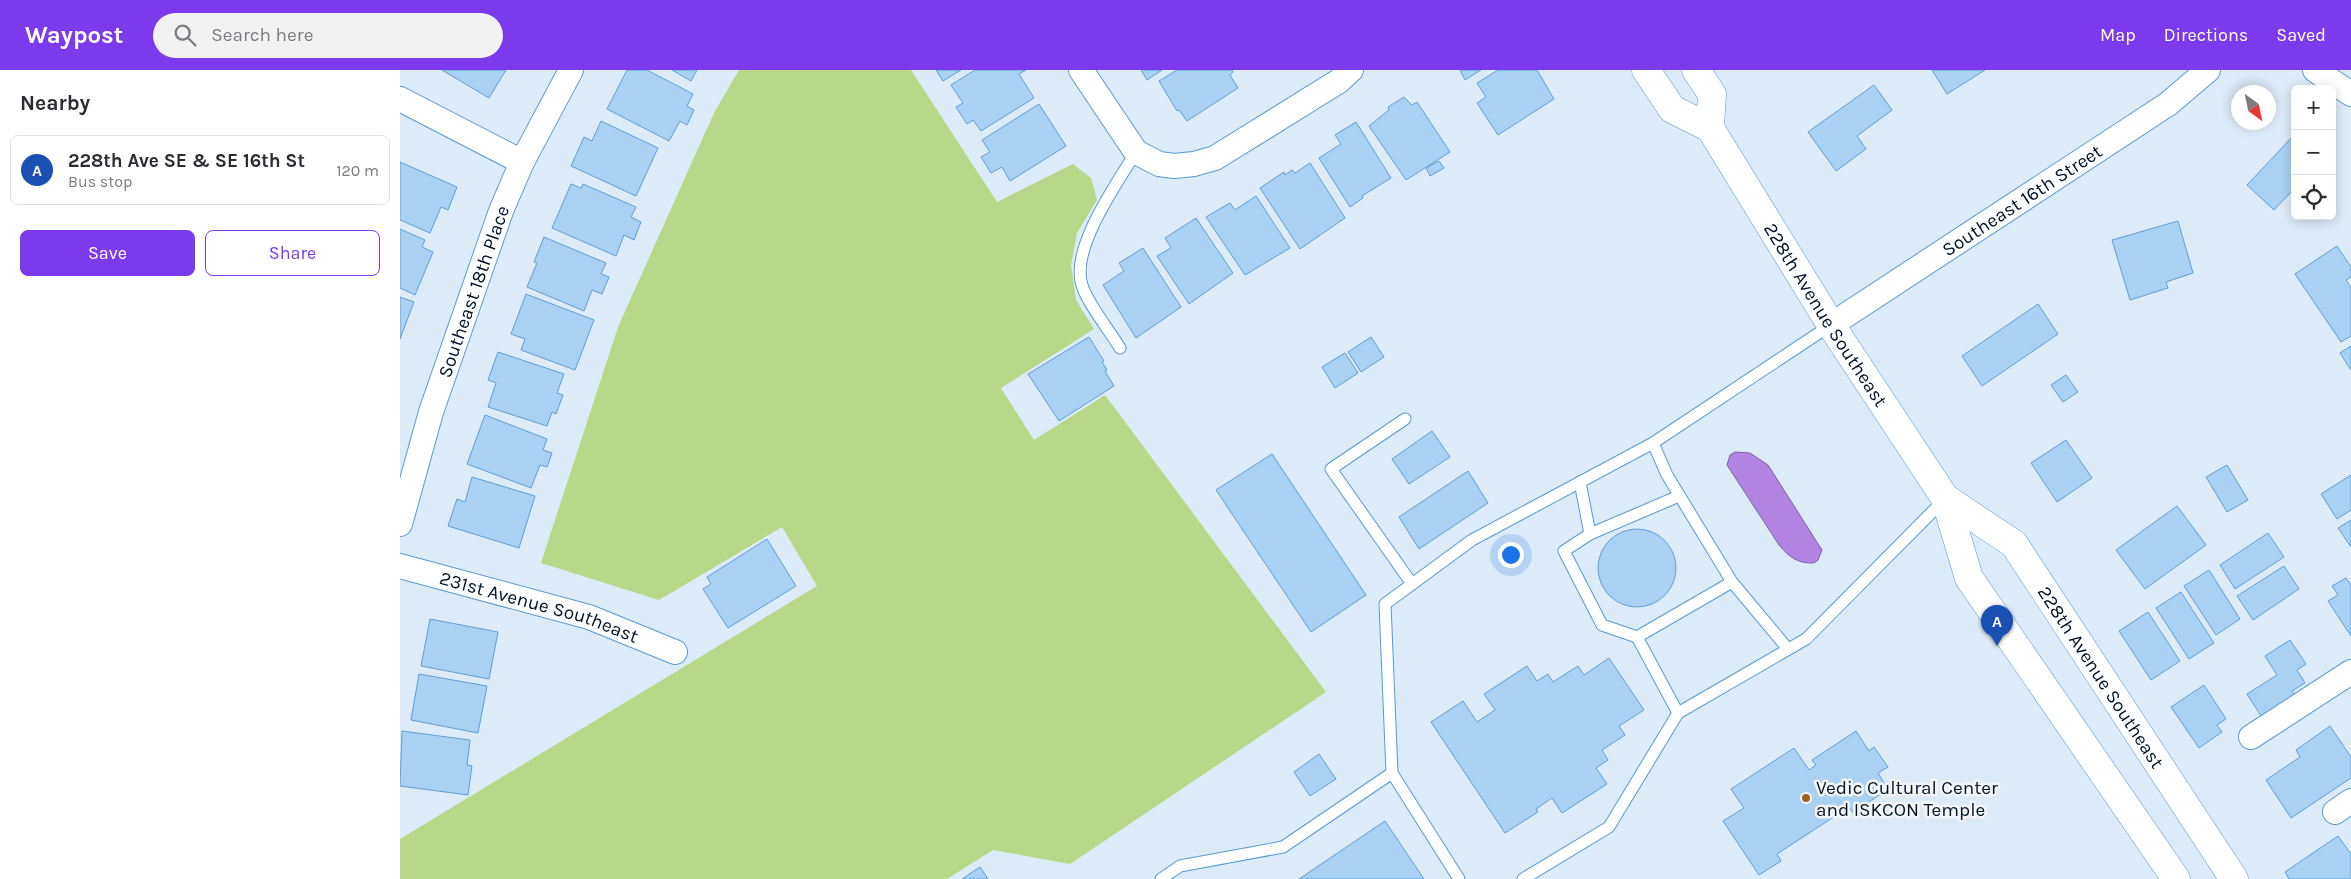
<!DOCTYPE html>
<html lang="en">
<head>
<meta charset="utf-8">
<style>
  body { margin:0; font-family:Karla,sans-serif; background:#f2f2f3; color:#2b2b33 }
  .controls { position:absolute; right:15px; top:15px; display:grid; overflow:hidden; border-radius:8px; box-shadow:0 2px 12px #0003 }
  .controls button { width:45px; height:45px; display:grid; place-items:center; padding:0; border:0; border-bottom:1px solid #e1e1e2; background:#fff; color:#2b2b33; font:25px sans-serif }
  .compass { position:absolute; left:1831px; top:15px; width:45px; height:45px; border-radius:50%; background:#fff; box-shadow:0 2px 12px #0003; rotate:147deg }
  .you { position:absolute; left:1110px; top:484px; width:18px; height:18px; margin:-12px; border:4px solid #fff; border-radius:50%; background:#1a73e8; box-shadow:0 0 0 8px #1a73e833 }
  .badge { display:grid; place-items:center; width:32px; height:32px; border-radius:50%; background:#7c3aed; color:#fff; font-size:16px; font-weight:700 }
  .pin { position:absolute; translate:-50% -41px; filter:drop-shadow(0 1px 2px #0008) }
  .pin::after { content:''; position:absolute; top:26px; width:18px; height:15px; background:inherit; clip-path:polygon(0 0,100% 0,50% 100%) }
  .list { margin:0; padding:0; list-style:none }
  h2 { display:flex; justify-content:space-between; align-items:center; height:65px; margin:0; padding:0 20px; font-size:21px }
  h2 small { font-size:16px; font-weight:400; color:#7c7c81 }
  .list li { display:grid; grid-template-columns:32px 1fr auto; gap:15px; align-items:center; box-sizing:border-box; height:70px; margin:0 10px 10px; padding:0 10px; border:1px solid #e1e1e2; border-radius:8px }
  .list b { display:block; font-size:19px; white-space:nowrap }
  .list p { margin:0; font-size:16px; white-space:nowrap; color:#7c7c81 }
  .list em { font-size:16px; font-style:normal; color:#7c7c81 }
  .actions { display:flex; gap:10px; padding:15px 20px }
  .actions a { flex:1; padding:11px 0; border:1px solid #7c3aed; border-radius:8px; text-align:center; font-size:18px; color:#7c3aed }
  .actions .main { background:#7c3aed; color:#fff }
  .icon { flex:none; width:28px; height:28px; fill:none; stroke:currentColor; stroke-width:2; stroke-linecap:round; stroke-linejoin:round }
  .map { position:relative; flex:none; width:1951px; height:809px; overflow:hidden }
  header { display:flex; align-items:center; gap:30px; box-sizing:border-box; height:70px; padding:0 25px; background:#7c3aed; color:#fff }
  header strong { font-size:24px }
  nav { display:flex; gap:28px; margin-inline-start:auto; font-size:18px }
  .search { width:350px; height:45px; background:#f2f2f3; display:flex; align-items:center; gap:12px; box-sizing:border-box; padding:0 18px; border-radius:28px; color:#7c7c81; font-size:19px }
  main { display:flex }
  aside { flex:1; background:#fff }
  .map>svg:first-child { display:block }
  .green { fill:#b9d788 }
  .water { fill:#b284e2; stroke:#7d62aa }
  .building { fill:#a9d1f4; stroke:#5da0d8 }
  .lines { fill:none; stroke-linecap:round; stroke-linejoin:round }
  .service-casing { stroke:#589bd3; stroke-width:13 }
  .minor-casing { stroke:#589bd3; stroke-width:26 }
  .secondary-casing { stroke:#589bd3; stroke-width:29 }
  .service { stroke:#fff; stroke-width:11 }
  .minor { stroke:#fff; stroke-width:24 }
  .secondary { stroke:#fff; stroke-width:28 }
  .poi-dot { fill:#9c6320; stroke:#f6f6f6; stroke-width:2 }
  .labels { text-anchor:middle; stroke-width:5; stroke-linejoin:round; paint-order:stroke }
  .street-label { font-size:19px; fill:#001429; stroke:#f6f6f6 }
  .poi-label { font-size:19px; fill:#001429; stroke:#f6f6f6; text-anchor:start }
</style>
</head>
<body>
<header>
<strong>Waypost</strong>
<div class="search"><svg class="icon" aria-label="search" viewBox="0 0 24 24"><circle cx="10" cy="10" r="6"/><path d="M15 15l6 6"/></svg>Search here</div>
<nav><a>Map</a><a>Directions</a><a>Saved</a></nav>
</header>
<main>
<aside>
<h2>Nearby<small></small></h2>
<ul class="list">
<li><span class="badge" style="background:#1a4fb4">A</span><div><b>228th Ave SE &amp; SE 16th St</b><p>Bus stop</p></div><em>120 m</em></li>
</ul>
<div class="actions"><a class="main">Save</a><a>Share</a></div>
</aside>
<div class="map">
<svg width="1951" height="809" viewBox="0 0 1951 809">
  <rect width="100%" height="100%" fill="#ddeaf7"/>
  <!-- green -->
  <polygon class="green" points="339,0 511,0 597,132 673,94 691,108 697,130 677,163 671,195 676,230 694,259 601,318 634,370 705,325 926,622 670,794 593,780 547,809 0,809 0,769 417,516 382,457 259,530 141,493 218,257 314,43"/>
  <!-- water -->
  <path class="water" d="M1335,382L1350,383L1368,395L1422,480L1418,490L1414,493C1398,494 1389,487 1379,475L1327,395L1330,385Z"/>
  <!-- building -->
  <g class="building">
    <polygon points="42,0 106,0 89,28"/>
    <polygon points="227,0 247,0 293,24 287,36 294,40 287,55 280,51 269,71 207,39"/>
    <polygon points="272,0 297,0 291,11"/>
    <polygon points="536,0 561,0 543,11"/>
    <polygon points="575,0 626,0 619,4 634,28 581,61 573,50 567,54 556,37 563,33 551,15"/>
    <polygon points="741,0 762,0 747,10"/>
    <polygon points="777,0 832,0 833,2 830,5 838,18 787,51 779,40 777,41 759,11"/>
    <polygon points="1060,0 1081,0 1065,10"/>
    <polygon points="1098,0 1137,0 1154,29 1098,65 1077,33 1086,27 1077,13"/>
    <polygon points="1532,0 1585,0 1547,24"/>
    <polygon points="1474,15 1492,40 1457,66 1466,79 1436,101 1408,62"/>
    <polygon points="1004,27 1012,35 1017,32 1050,82 1006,110 969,56 989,40 988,37"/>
    <polygon points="639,34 666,76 610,111 602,97 591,103 581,87 590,82 582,70"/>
    <polygon points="201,51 258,78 236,126 171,96 184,67 192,71"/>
    <polygon points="956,52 991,108 962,126 963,128 950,137 919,88 941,74 935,65"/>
    <polygon points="1895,64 1895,118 1874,140 1847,115"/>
    <polygon points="1039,91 1044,98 1030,106 1026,98"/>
    <polygon points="0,92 57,117 48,140 41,137 30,163 0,150"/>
    <polygon points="910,93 945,148 900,179 860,118 884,102 885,105 892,100 895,103"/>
    <polygon points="171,114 181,118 183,114 236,137 231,147 241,152 234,170 224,165 216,186 152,158"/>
    <polygon points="856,126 890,178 845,205 806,147 830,133 835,140"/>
    <polygon points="796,148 833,203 789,234 757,186 771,178 765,168"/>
    <polygon points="1778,151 1793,203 1766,212 1768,218 1730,230 1712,170"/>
    <polygon points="0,159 25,170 22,177 33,182 15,225 0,218"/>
    <polygon points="144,167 206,193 201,204 209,207 202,224 192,220 184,241 127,217 137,193 134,192"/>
    <polygon points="1937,176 1951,197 1951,207 1946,210 1951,218 1951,266 1941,272 1895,204"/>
    <polygon points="743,178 781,237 736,268 703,215 724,201 719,193"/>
    <polygon points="126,224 194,250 175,300 121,280 125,269 111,264"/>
    <polygon points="0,227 14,232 0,269"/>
    <polygon points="1638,234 1658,264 1582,316 1562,286"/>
    <polygon points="689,267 704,291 702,292 707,300 705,301 714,316 659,351 628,304"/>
    <polygon points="971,267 984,287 961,302 948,282"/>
    <polygon points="1951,276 1951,300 1940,283"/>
    <polygon points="98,282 164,304 157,323 163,325 156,344 152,342 147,356 88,337 96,313 88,310"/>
    <polygon points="945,283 958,303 935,318 922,297"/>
    <polygon points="1666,305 1678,322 1663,332 1651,315"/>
    <polygon points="85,345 147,369 143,380 152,383 147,397 140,395 131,418 67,394"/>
    <polygon points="1032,361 1050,387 1009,414 992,389"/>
    <polygon points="1666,370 1692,408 1657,432 1631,393"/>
    <polygon points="872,384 966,525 911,562 816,420"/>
    <polygon points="1827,395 1848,430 1827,442 1806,407"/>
    <polygon points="1068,401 1088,433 1019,479 999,447"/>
    <polygon points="1951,405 1951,440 1937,449 1921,424"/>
    <polygon points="72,407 135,426 119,478 48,456 57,429 65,432"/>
    <polygon points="1777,436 1806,475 1745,519 1716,480"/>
    <polygon points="1951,450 1951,477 1938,458"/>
    <circle cx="1237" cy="498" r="39"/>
    <polygon points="1868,463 1884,487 1835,519 1820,495"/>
    <polygon points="367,469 396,516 328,558 303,519 311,514 307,507"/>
    <polygon points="1884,496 1899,519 1853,550 1837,526"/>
    <polygon points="1809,500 1840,549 1816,565 1784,516"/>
    <polygon points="1946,508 1951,515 1951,566 1928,531 1938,525 1932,516"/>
    <polygon points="1781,522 1814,573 1789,589 1756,538"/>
    <polygon points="1748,542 1780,591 1751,610 1719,561"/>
    <polygon points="30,549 98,562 89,609 21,596"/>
    <polygon points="1890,570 1906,594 1897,600 1905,613 1892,621 1897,627 1863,649 1847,624 1877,605 1865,586"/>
    <polygon points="1209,588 1244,640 1219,656 1225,665 1202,680 1208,690 1196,698 1207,714 1162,743 1152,728 1136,739 1138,742 1105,763 1031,652 1063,631 1077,652 1095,640 1084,624 1127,596 1137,611 1148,604 1153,612 1178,596 1184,605"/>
    <polygon points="19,604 87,616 78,663 11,650"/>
    <polygon points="1804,615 1826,649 1817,655 1822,662 1799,678 1771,637"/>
    <polygon points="1930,656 1951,687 1951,708 1891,748 1866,710 1900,687 1896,680"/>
    <polygon points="2,661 70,670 67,695 72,696 68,725 0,716"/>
    <polygon points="1456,661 1469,681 1474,677 1488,697 1478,703 1488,719 1453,743 1449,737 1377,784 1381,791 1359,805 1323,751 1344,738 1331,719 1394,678 1409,700 1416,695 1412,690"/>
    <polygon points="919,684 936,709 910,726 894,702"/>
    <polygon points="985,751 1024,809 899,809"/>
    <polygon points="1938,766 1951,784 1951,809 1889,809 1885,802"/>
    <polygon points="580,797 588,809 562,809"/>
  </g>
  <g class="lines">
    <!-- service casing -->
    <g class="service-casing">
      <g id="service">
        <path d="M720,278C710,261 687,233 682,215C670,179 717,113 736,82"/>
        <polyline points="1005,349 931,399 1012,514"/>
        <polyline points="1253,373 1267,405 1332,512 1388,579"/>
        <polyline points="1180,412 1190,464"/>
        <polyline points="1237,567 1202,555 1164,481 1190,464 1279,426"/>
        <polyline points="1278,643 1237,567 1332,512"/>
        <polyline points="992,703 985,534 1072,470 1253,373 1431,255"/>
        <polyline points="761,809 780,796 883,777 992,703 1059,809"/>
        <polyline points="1123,809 1209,757 1278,643 1406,569 1544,430"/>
      </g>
    </g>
    <!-- minor casing -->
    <g class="minor-casing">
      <g id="minor">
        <polyline points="681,0 736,82 759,94 774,96 794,94 815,88 939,11 951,0"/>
        <polyline points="1915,0 1951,24"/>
        <polyline points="0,29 122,92"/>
        <path id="s1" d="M1431,255L1768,34L1808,0"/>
        <path id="s2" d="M0,454L31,342L101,141L122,92L171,0"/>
        <path id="s3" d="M0,496L189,547L275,582"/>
        <polyline points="1851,667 1951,602"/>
        <polyline points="1935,742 1951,731"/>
      </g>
    </g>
    <!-- secondary casing -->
    <g class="secondary-casing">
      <g id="secondary">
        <path id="s4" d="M1246,0L1272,39L1310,58L1431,255L1545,428L1569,508L1776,809"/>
        <polyline points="1296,0 1312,24 1310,58"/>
        <path id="s5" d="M1545,428L1614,474L1834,809"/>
      </g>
    </g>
    <!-- service -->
    <use href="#service" class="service"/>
    <!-- minor -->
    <use href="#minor" class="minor"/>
    <!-- secondary -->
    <use href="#secondary" class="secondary"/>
  </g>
  <!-- markers -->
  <circle class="poi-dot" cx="1406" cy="728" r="5"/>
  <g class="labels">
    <!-- street labels -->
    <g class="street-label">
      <text dy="7" stroke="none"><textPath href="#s1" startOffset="228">Southeast 16th Street</textPath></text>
      <text dy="7" stroke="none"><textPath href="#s2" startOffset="244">Southeast 18th Place</textPath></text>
      <text dy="7" stroke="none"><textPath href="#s4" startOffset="309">228th Avenue Southeast</textPath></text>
      <text dy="7" stroke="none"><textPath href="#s3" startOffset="145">231st Avenue Southeast</textPath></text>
      <text dy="7" stroke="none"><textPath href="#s5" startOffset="242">228th Avenue Southeast</textPath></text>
    </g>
    <!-- poi labels -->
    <g class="poi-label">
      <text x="1416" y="724">Vedic Cultural Center<tspan x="1416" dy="22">and ISKCON Temple</tspan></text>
    </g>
  </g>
</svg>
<div class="controls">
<button>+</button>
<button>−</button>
<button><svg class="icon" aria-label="locate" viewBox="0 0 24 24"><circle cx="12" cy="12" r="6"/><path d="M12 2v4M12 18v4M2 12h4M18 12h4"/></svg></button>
</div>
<svg class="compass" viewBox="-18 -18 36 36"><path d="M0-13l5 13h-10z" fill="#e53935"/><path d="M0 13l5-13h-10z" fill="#7c7c81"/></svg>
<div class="you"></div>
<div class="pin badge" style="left:1597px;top:576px;background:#1a4fb4">A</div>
</div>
</main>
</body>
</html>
